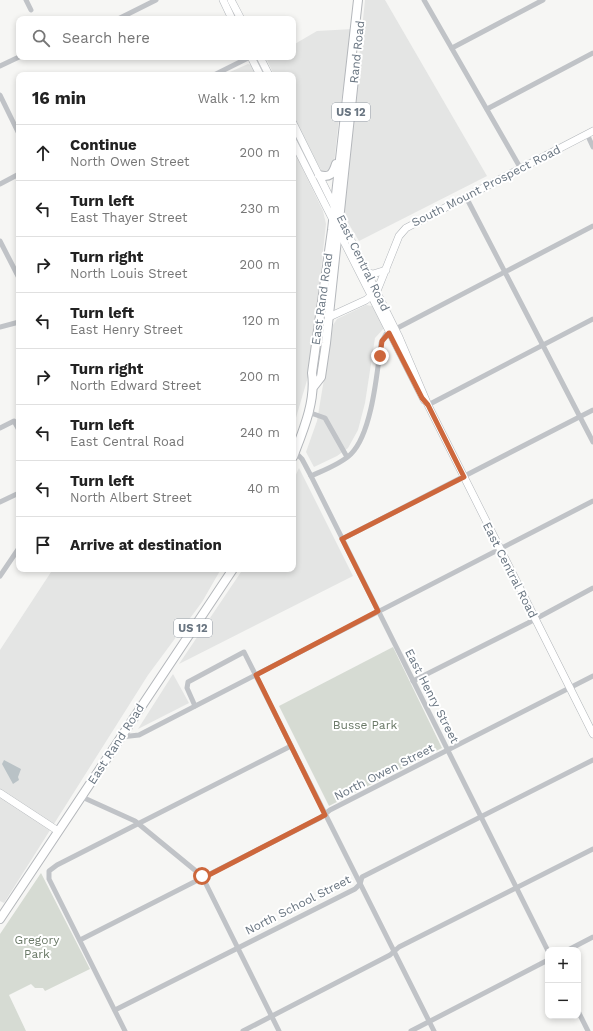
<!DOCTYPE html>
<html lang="en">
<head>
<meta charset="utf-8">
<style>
  body { margin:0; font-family:"Work Sans",sans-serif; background:#f6f6f6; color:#222 }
  .controls { position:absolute; right:12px; bottom:12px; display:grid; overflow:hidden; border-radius:8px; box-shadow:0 2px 6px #0003 }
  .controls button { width:36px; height:36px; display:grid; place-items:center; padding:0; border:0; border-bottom:1px solid #e0e0e0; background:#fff; color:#222; font:20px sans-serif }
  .stop { position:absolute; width:12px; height:12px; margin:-9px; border:3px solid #cd673c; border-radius:50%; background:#fff }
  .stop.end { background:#cd673c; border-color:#fff; box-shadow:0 1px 4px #0008 }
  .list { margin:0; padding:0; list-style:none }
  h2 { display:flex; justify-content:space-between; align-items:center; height:52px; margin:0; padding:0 16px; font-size:17px }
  h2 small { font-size:13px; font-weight:400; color:#767676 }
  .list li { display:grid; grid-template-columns:26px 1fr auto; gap:12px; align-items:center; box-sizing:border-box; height:56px; padding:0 16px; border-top:1px solid #e0e0e0 }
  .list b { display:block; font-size:15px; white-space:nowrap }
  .list p { margin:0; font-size:13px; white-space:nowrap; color:#767676 }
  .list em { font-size:13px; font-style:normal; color:#767676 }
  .icon { flex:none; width:22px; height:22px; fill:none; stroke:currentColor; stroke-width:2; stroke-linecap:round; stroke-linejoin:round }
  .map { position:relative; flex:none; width:593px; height:1031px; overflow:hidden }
  .search { position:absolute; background:#fff; box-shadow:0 2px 6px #0003; left:16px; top:16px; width:280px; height:44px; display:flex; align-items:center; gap:10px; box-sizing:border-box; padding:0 14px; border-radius:8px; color:#767676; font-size:15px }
  .panel { position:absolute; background:#fff; box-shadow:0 2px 6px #0003; left:16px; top:72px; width:280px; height:500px; border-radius:8px }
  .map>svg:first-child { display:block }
  .built { fill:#e4e5e4 }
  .green { fill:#d6dbd3 }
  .water { fill:#b9c2c6 }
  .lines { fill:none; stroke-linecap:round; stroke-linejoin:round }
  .secondary-casing { stroke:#b3b7bb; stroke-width:8 }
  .primary-casing { stroke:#b4b7bb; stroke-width:10 }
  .street { stroke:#c0c3c7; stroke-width:5 }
  .secondary { stroke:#fff; stroke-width:7 }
  .primary { stroke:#fff; stroke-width:8 }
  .route { stroke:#cd673c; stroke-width:5 }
  .labels { text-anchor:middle; stroke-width:4; stroke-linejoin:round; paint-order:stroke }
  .shield { fill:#fff; stroke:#969ea7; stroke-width:1 }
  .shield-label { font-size:11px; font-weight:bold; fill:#697581 }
  .street-label { font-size:12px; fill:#697581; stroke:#fff }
  .park-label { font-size:12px; fill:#6a7967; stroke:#fff }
</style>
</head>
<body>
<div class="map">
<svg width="593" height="1031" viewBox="0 0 593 1031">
  <rect width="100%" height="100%" fill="#f6f6f4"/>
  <!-- built -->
  <g class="built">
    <polygon points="365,0 385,0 487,176 359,241 344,216 344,205"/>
    <polygon points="353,29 340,109 334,164 330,173 322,172 293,116 293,75 274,75 267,60 272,57 293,57 293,45 317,31"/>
    <polygon points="248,64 251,65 257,75 223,75"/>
    <polygon points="293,149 323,211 326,224 310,370 293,428"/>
    <polygon points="366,305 372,306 384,328 375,338 365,403 358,430 348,448 337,456 314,467 306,452 317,421 333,325 337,319"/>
    <polygon points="299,468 353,576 179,664 243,569 293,569 293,481"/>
    <polygon points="53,569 221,569 202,602 148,675 4,903 0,901 0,650"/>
    <polygon points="173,674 189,703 138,729"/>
  </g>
  <!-- green -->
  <g class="green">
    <polygon points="393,647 442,748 329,806 279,706"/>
    <polygon points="41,873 90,969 45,991 43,988 35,988 31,984 9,995 26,1031 0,1031 0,934"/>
  </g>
  <!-- water -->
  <polygon class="water" points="4,760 21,769 18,777 19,780 13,784 2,764"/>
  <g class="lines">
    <!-- secondary casing -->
    <g class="secondary-casing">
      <g id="secondary">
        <polyline points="223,0 232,19"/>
        <polyline points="231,0 241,19"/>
        <polyline points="251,57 260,75"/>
        <polyline points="260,57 269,75"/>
        <polyline points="293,123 399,337 428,405 593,734"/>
        <polyline points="293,141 424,400"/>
        <polyline points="368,273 373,274 386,270"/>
        <polyline points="329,317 366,300 377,291 399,236 406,228 593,131"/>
        <polyline points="0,793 58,831"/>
      </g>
    </g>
    <!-- primary casing -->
    <g class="primary-casing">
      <g id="primary">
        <path d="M319,175C330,178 333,174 336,164"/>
        <polyline points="314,386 321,377 326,343 356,60"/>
        <path d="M293,457C303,431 316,401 312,373L332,230L358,0"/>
        <polyline points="0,919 233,569"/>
      </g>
    </g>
    <!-- street -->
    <g class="street">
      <polyline points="26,0 31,10"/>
      <polyline points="424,0 521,169"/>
      <polyline points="118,19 156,0"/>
      <polyline points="452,48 543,0"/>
      <polyline points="0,66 19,57"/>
      <polyline points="214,75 250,57"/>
      <polyline points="0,95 19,134"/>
      <polyline points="487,109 593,53"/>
      <polyline points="587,134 593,147"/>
      <polyline points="0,184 19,174"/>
      <polyline points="466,197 593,442"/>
      <polyline points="0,241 19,278"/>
      <polyline points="0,327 19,322"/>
      <polyline points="428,405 593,319"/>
      <polyline points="308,412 325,418 347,457"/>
      <polyline points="0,428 14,421 19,430"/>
      <polyline points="295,452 302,459 311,476 548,951"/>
      <path d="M311,476C324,470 341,464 351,454C372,433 377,373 381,343L386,334L593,226"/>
      <polyline points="0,502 19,493"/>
      <polyline points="342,539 593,410"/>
      <polyline points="0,576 19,548"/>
      <polyline points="413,681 528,623 593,588"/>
      <polyline points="195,706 187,688 188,682 244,652 434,1031"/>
      <polyline points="121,737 139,735 593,501"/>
      <polyline points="82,797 135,821 202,876 279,1031"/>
      <polyline points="80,940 320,818 330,810 593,676"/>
      <polyline points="568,950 593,937"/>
      <polyline points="115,1010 355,889 360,884 362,877 593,760"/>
      <polyline points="578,1011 588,1031"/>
      <polyline points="125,1031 49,879 49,871 57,865 291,746"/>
      <polyline points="243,1031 390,955 399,947 593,849"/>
      <polyline points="411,1031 548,960"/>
    </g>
    <!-- secondary -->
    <use href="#secondary" class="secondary"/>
    <!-- primary -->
    <use href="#primary" class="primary"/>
  </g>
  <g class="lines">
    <!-- route -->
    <polyline class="route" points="202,876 203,878 325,815 256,675 378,611 342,539 464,477 428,405 422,398 389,333 382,341 380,356"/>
  </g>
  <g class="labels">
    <!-- shield labels -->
    <g class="shield">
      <rect x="332" y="103" width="38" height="18" rx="3"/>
      <rect x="174" y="619" width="38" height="18" rx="3"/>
    </g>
    <g class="shield-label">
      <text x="351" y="116">US 12</text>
      <text x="193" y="632">US 12</text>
    </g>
    <!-- street labels -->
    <g class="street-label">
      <text transform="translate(357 52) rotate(-84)" y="4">Rand Road</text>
      <text transform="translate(486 186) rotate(-27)" y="4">South Mount Prospect Road</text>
      <text transform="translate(363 263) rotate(64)" y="4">East Central Road</text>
      <text transform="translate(322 299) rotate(-82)" y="4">East Rand Road</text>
      <text transform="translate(510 570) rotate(63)" y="4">East Central Road</text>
      <text transform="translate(432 696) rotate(63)" y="4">East Henry Street</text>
      <text transform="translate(116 744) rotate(-57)" y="4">East Rand Road</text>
      <text transform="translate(384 772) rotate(-27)" y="4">North Owen Street</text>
      <text transform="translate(298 905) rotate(-27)" y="4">North School Street</text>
    </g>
    <!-- park labels -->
    <g class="park-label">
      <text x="365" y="729">Busse Park</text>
      <text x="37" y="944">Gregory<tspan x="37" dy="14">Park</tspan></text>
    </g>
  </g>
</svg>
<div class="controls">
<button>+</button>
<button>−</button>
</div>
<div class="stop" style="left:202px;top:876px"></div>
<div class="stop end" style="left:380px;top:356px"></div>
<div class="search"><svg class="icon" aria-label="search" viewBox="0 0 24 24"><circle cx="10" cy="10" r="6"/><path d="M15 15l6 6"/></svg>Search here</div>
<section class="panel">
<h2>16 min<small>Walk · 1.2 km</small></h2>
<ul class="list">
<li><svg class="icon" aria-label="ahead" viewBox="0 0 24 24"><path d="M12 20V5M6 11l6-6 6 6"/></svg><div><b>Continue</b><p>North Owen Street</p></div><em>200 m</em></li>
<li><svg class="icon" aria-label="left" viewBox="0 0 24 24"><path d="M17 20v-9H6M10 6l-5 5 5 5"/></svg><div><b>Turn left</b><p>East Thayer Street</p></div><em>230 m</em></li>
<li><svg class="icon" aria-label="right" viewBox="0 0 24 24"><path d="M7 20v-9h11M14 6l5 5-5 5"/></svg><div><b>Turn right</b><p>North Louis Street</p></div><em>200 m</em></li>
<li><svg class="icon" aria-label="left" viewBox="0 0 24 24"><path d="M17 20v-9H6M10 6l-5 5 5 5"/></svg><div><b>Turn left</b><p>East Henry Street</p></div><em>120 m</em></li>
<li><svg class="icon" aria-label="right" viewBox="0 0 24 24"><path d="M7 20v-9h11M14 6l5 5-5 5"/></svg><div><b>Turn right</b><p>North Edward Street</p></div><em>200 m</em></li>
<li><svg class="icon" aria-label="left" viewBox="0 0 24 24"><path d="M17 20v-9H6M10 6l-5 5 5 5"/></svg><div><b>Turn left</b><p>East Central Road</p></div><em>240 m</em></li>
<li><svg class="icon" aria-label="left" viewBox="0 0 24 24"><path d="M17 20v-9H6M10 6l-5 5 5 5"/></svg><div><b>Turn left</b><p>North Albert Street</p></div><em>40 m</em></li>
<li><svg class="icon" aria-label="arrive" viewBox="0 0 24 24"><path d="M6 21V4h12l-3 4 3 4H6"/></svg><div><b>Arrive at destination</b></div></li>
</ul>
</section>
</div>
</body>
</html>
